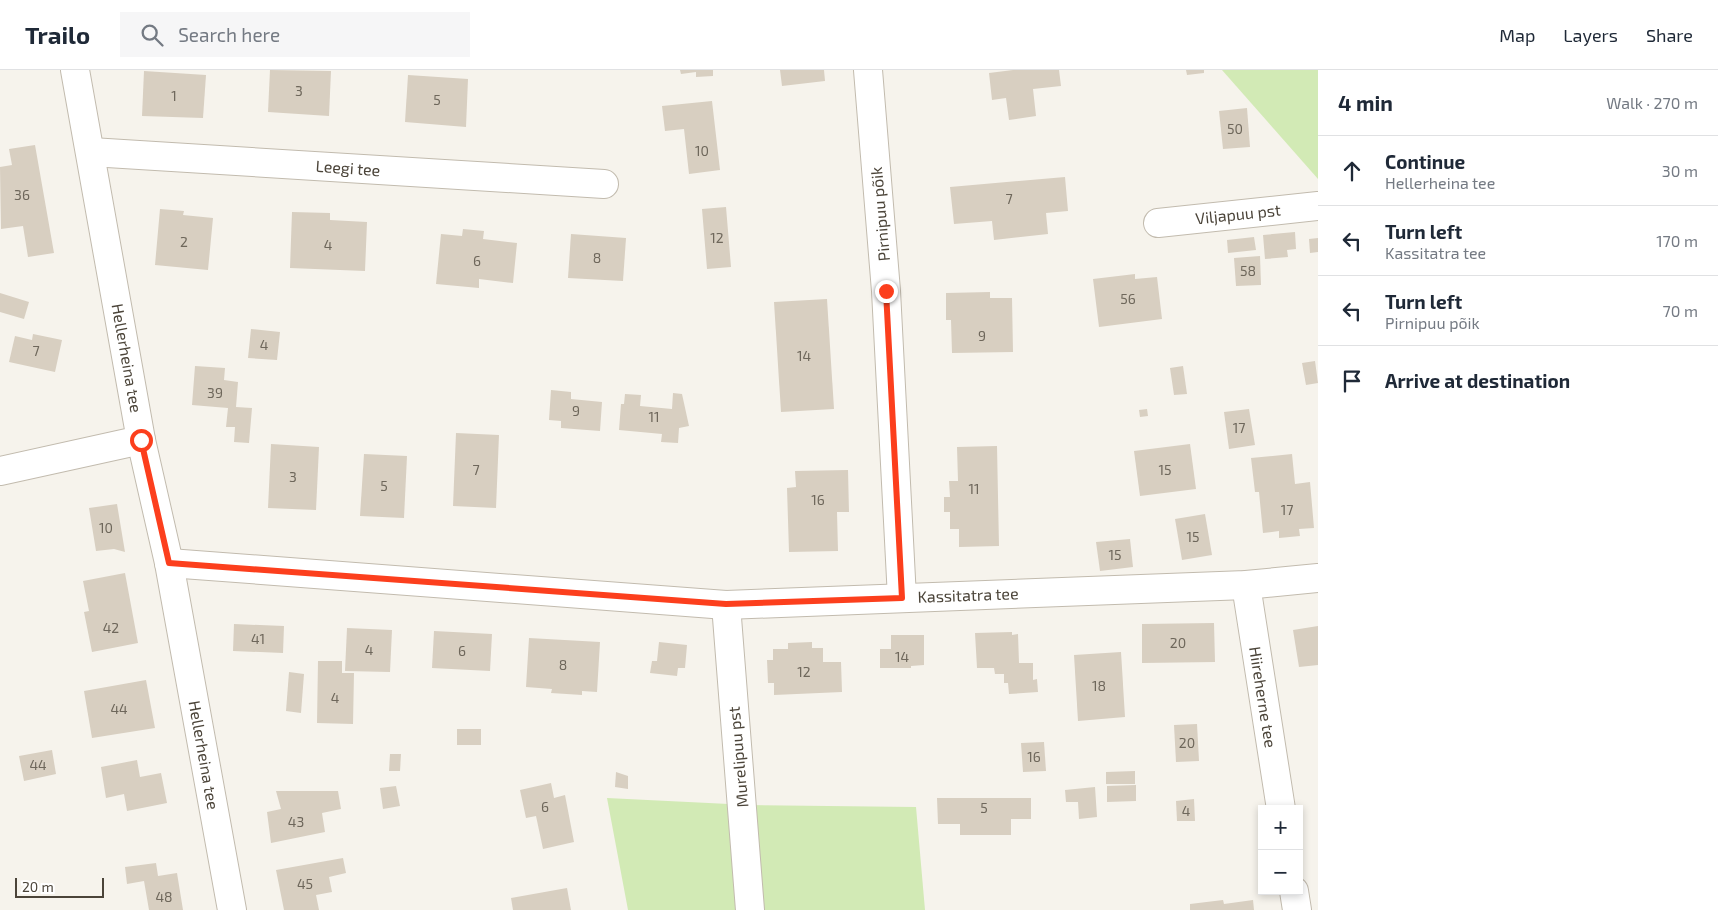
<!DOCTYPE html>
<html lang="en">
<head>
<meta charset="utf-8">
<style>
  body { margin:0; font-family:"Exo 2",sans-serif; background:#f6f6f7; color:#1f2937 }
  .controls { position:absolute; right:15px; bottom:15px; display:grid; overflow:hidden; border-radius:0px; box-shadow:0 2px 8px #0003 }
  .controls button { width:45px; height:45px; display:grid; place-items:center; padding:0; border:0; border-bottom:1px solid #e0e1e3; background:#fff; color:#1f2937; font:25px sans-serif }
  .scale { position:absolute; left:15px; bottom:12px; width:89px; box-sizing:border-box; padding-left:5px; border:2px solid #4b4439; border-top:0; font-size:14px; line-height:18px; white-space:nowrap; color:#4b4439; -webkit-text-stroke:4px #fff; paint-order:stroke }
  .stop { position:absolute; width:15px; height:15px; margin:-11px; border:4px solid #fc3f1d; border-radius:50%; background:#fff }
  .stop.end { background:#fc3f1d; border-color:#fff; box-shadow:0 1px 5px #0008 }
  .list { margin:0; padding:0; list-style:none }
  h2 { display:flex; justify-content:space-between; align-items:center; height:65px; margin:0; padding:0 20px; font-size:21px }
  h2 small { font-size:16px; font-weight:400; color:#747a83 }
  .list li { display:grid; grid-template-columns:32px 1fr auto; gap:15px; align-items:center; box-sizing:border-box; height:70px; padding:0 20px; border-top:1px solid #e0e1e3 }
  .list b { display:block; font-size:19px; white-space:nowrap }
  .list p { margin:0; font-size:16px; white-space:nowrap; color:#747a83 }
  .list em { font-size:16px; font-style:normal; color:#747a83 }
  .icon { flex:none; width:28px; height:28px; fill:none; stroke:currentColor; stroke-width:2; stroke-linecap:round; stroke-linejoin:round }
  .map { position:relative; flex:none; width:1318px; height:840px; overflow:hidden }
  header { display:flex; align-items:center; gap:30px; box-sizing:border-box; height:70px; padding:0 25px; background:#fff; border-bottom:1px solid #e0e1e3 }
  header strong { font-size:24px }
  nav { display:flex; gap:28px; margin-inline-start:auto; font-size:18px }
  .search { width:350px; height:45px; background:#f6f6f7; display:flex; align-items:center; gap:12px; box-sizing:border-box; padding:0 18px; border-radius:0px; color:#747a83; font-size:19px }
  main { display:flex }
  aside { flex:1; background:#fff }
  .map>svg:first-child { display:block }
  .green { fill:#d2eab5 }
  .building { fill:#d8cfc1 }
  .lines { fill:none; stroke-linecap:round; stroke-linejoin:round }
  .minor-casing { stroke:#c2bbae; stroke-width:30 }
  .minor { stroke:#fff; stroke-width:28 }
  .route { stroke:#fc3f1d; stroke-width:6 }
  .labels { text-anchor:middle; stroke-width:4; stroke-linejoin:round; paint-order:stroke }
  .number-label { font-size:14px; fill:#6e675b }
  .street-label { font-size:16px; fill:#4b4439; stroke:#fff }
</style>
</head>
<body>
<header>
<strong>Trailo</strong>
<div class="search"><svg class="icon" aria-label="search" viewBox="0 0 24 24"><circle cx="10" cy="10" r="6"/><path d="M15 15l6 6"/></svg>Search here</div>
<nav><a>Map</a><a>Layers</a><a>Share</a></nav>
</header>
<main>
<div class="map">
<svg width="1318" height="840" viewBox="0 0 1318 840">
  <rect width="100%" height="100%" fill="#f6f3ec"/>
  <!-- green -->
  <g class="green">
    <polygon points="1222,0 1318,0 1318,109"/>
    <polygon points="607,728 749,735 916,737 925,840 628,840"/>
  </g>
  <!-- building -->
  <g class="building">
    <polygon points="270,0 331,1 329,46 268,42"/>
    <polygon points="680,0 713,0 713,6 696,7 696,2 681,4"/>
    <polygon points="780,0 824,0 825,11 782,16"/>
    <polygon points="1013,0 1059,0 1061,16 1033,19 1036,46 1009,50 1006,28 992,30 989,3"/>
    <polygon points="1186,0 1204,0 1204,3 1187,5"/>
    <polygon points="144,1 206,5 203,48 142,46"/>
    <polygon points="408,5 468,9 466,57 405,52"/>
    <polygon points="712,31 720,100 689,104 684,59 665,61 662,36"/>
    <polygon points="1247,38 1250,77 1223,79 1219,41"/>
    <polygon points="35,75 54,183 28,187 23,156 1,159 0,97 12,95 9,79"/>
    <polygon points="1065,107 1068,141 1046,143 1048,164 994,170 992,151 954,154 950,117"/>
    <polygon points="726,137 731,197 707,199 702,139"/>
    <polygon points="160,139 184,141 183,145 213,148 208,200 155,195"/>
    <polygon points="292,142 330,143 330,150 367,152 365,201 290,198"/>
    <polygon points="463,159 484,161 483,169 517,173 513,213 479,209 479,218 436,214 441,164 462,166"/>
    <polygon points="1295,162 1296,179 1287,180 1288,187 1265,189 1263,165"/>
    <polygon points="571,164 626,168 623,211 568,208"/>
    <polygon points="1254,167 1256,180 1228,183 1227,170"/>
    <polygon points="1318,168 1318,182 1310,183 1309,169"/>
    <polygon points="1260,186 1261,215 1236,216 1234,188"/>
    <polygon points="1135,204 1135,209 1157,207 1162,249 1099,257 1093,209"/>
    <polygon points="990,222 990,228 1012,228 1013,282 952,283 951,250 946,250 946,223"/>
    <polygon points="0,223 29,232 24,249 0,242"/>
    <polygon points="827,229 834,339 781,342 774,232"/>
    <polygon points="251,259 280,262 277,290 248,288"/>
    <polygon points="33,264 62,270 55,302 9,292 15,266 32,270"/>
    <polygon points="1315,291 1318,313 1306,315 1302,293"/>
    <polygon points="195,296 225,298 224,310 238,312 236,337 252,338 249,373 234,372 235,357 226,357 228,338 192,335"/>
    <polygon points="1183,296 1187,324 1174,325 1170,298"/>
    <polygon points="551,320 571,322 571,329 602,332 600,361 561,358 561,351 549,350"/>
    <polygon points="673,323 682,324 689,356 679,358 678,373 661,372 662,364 619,360 621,334 624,334 625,324 641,325 640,336 672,339"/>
    <polygon points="1147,339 1148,346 1140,347 1139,340"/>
    <polygon points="1249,339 1255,375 1229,379 1224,342"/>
    <polygon points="456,363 499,365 496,438 453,436"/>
    <polygon points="271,374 319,377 316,440 268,438"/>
    <polygon points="1190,374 1196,419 1140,426 1134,381"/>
    <polygon points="997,376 999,476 959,477 959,459 950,459 950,442 944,442 944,427 950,427 949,411 958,411 957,377"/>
    <polygon points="364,384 407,386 404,448 360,446"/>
    <polygon points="1292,384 1295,414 1310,412 1314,458 1299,459 1300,466 1279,468 1279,461 1263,463 1259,422 1255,422 1251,388"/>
    <polygon points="848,400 849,442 837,442 838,481 789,482 787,418 796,417 795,401"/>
    <polygon points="117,434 125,482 114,479 96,481 89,438"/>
    <polygon points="1205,444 1212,485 1182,490 1175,449"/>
    <polygon points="1130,469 1133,497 1100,501 1096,472"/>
    <polygon points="125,503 138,573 92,582 84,542 89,541 83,511"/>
    <polygon points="1214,553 1215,592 1142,593 1142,554"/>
    <polygon points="234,554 284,556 283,583 233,581"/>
    <polygon points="1318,556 1318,595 1299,597 1293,560"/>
    <polygon points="347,558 392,560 390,602 345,601"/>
    <polygon points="434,561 492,564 490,601 432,598"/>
    <polygon points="1012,562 1012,565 1018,564 1019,593 1033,593 1033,610 1037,609 1038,622 1009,624 1008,613 1004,613 1004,604 995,604 994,598 977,598 975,563"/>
    <polygon points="891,565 924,565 924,595 911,596 911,598 880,598 880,579 891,579"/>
    <polygon points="529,568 600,572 597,622 582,621 582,625 551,623 552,619 526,617"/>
    <polygon points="659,572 687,575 685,598 678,598 677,606 650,603 652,591 657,591"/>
    <polygon points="812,572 812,578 823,578 823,592 841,592 842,622 774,625 774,613 768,613 767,590 773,590 773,579 788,579 788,573"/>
    <polygon points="1121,582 1125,647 1078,651 1074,585"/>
    <polygon points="318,591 342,591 342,603 354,603 353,654 317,653"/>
    <polygon points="289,602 304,604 301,643 286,641"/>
    <polygon points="146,610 155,658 92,668 84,621"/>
    <polygon points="1197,654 1199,691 1176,692 1174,655"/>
    <rect x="457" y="659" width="24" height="16"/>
    <polygon points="1044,672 1046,701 1023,702 1021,673"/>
    <polygon points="52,680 56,704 24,711 19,686"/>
    <polygon points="390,684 401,684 400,701 389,701"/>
    <polygon points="137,690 140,707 161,703 167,733 127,741 124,724 106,728 101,697"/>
    <polygon points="1135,701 1135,714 1106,714 1106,702"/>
    <polygon points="616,702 628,706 628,719 615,717"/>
    <polygon points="551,713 554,728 565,725 574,772 543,779 536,746 526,748 520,720"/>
    <polygon points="1136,715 1136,731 1107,732 1107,716"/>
    <polygon points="396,716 400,736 383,739 380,718"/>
    <polygon points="1095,717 1097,747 1079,749 1078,732 1066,732 1065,720"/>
    <polygon points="276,721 338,721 341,739 322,743 325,762 271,773 267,742 281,739"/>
    <polygon points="937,728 1031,728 1031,749 1011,749 1011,765 960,765 960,754 938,754"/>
    <polygon points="1194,729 1195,751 1177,751 1176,731"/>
    <polygon points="343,788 346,803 329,807 332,822 316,825 319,840 284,840 276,800"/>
    <polygon points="156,793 158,806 177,803 183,840 149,840 144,811 127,814 125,797"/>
    <polygon points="567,818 571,840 513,840 511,828"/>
    <polygon points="1223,830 1224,834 1253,830 1254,840 1190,840 1190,834"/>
  </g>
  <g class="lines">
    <!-- minor casing -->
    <g class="minor-casing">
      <g id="minor">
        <polyline points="75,0 141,370 169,493 232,840"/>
        <polyline points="868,0 886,221 902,528"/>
        <polyline points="91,82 604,114"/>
        <polyline points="1158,153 1318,136"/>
        <polyline points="0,401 141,370"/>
        <polyline points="169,493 726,535 1246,515 1318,508"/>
        <polyline points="1246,515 1281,739"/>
        <polyline points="726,535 750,840"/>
        <polyline points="1294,821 1297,840"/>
      </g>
    </g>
    <!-- minor -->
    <use href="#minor" class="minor"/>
  </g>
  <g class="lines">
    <!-- route -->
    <polyline class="route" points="141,370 169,493 726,534 902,528 886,221"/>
  </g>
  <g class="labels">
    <!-- number labels -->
    <g class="number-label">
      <text x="299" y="26">3</text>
      <text x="174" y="31">1</text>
      <text x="437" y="35">5</text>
      <text x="1235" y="64">50</text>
      <text x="702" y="86">10</text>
      <text x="22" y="130">36</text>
      <text x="1009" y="134">7</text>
      <text x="717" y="173">12</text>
      <text x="184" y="177">2</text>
      <text x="328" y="180">4</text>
      <text x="597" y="193">8</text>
      <text x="477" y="196">6</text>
      <text x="1248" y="206">58</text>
      <text x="1128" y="234">56</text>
      <text x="982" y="271">9</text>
      <text x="264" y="280">4</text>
      <text x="36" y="286">7</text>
      <text x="804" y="291">14</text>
      <text x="215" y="328">39</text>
      <text x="576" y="346">9</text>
      <text x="654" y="352">11</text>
      <text x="1239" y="363">17</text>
      <text x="476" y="405">7</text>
      <text x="1165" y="405">15</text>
      <text x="293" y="412">3</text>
      <text x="384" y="421">5</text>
      <text x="974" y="424">11</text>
      <text x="818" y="435">16</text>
      <text x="1287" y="445">17</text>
      <text x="106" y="463">10</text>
      <text x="1193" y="472">15</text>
      <text x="1115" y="490">15</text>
      <text x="111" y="563">42</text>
      <text x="258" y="574">41</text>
      <text x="1178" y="578">20</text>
      <text x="369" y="585">4</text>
      <text x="462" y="586">6</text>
      <text x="902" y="592">14</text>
      <text x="563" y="600">8</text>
      <text x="804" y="607">12</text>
      <text x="1099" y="621">18</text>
      <text x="335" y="633">4</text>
      <text x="119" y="644">44</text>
      <text x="1187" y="678">20</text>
      <text x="1034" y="692">16</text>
      <text x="38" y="700">44</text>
      <text x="545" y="742">6</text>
      <text x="984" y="743">5</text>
      <text x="1186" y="746">4</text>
      <text x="296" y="757">43</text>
      <text x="305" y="819">45</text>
      <text x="164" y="832">48</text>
    </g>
    <!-- street labels -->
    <g class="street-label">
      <text transform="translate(348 98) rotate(4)" y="6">Leegi tee</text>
      <text transform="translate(880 144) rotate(-95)" y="6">Pirnipuu põik</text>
      <text transform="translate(1238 144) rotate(-6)" y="6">Viljapuu pst</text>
      <text transform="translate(127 288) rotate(80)" y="6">Hellerheina tee</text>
      <text transform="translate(968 525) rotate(-2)" y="6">Kassitatra tee</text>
      <text transform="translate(1263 627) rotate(81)" y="6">Hiireherne tee</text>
      <text transform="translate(204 685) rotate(80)" y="6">Hellerheina tee</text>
      <text transform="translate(738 687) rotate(-95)" y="6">Murelipuu pst</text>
    </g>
  </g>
</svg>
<div class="controls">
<button>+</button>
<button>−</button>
</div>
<div class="scale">20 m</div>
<div class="stop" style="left:141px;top:370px"></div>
<div class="stop end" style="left:886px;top:221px"></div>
</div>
<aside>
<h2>4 min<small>Walk · 270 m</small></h2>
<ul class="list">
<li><svg class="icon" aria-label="ahead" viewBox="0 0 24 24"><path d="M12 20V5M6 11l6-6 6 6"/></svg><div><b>Continue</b><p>Hellerheina tee</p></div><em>30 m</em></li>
<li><svg class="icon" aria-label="left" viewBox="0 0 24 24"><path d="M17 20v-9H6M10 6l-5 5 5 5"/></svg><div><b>Turn left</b><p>Kassitatra tee</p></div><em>170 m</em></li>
<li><svg class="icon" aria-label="left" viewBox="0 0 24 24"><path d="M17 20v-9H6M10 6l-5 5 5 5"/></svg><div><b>Turn left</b><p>Pirnipuu põik</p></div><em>70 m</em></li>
<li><svg class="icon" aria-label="arrive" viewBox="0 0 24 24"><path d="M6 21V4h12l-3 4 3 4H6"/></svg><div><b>Arrive at destination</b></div></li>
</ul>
</aside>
</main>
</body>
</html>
